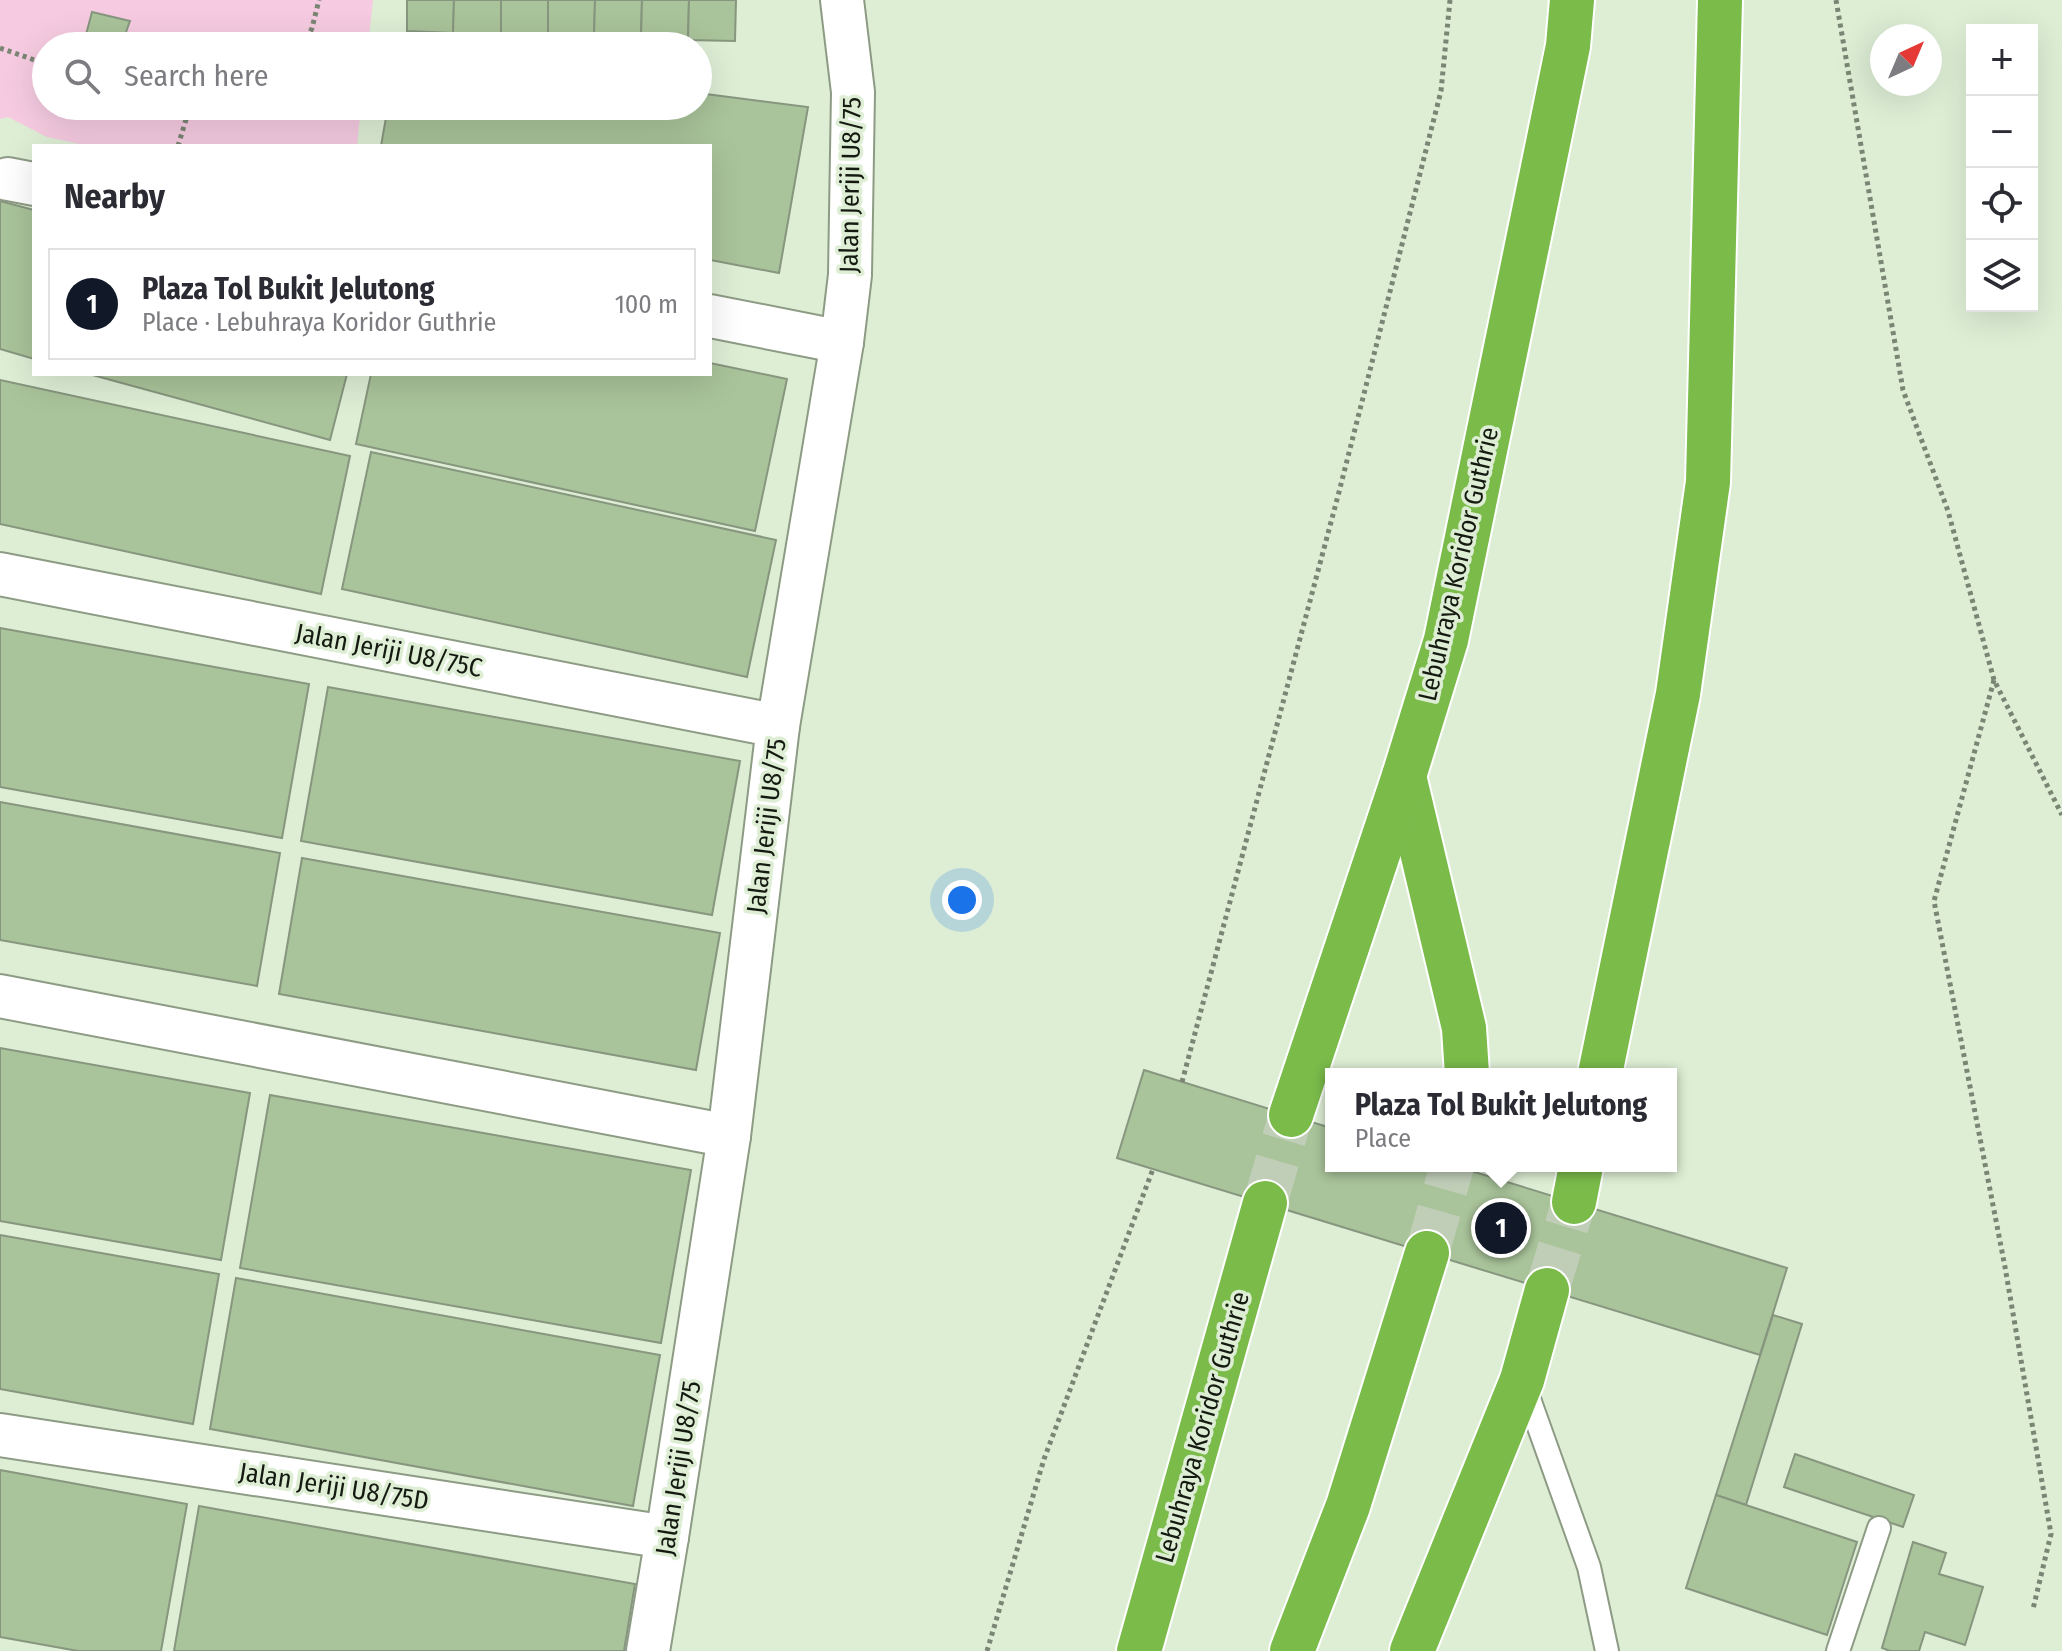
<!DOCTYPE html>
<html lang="en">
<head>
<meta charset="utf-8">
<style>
  body { margin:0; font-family:"Fira Sans Condensed",sans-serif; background:#f2f2f3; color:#2b2b33 }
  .controls { position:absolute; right:24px; top:24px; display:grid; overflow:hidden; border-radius:0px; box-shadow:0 8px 32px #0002 }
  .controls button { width:72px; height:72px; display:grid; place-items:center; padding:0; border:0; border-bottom:2px solid #e1e1e2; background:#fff; color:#2b2b33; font:40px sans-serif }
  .compass { position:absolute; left:1870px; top:24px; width:72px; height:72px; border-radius:50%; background:#fff; box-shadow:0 8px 32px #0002; rotate:44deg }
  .you { position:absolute; left:962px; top:900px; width:28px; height:28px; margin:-20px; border:6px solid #fff; border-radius:50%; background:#1a73e8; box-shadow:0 0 0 12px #1a73e833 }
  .badge { display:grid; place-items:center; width:52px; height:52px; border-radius:50%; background:#111827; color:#fff; font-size:26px; font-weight:700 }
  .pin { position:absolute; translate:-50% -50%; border:4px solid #fff; box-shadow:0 2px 8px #0006 }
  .popup { position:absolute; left:1325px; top:1068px; width:352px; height:104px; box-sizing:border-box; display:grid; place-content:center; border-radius:0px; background:#fff; filter:drop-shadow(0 2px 6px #0005); font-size:26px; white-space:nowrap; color:#7c7c81 }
  .popup b { font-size:30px; color:#2b2b33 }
  .popup::after { content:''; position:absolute; left:50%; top:100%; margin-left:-16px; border:16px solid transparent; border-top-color:#fff }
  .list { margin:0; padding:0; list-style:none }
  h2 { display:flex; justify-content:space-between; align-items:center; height:104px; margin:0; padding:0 32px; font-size:34px }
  h2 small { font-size:26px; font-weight:400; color:#7c7c81 }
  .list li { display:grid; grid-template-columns:52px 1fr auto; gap:24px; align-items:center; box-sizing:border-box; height:112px; margin:0 16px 16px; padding:0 16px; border:2px solid #e1e1e2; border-radius:0px }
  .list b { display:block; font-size:30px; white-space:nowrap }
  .list p { margin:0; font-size:26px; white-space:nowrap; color:#7c7c81 }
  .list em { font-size:26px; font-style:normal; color:#7c7c81 }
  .icon { flex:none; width:44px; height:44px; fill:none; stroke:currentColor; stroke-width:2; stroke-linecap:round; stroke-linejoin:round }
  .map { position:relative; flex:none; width:2062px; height:1651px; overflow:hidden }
  .search { position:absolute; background:#fff; box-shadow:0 8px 32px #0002; left:32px; top:32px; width:680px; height:88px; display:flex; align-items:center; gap:20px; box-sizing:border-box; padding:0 28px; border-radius:44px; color:#7c7c81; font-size:30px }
  .panel { position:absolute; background:#fff; box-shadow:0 8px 32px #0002; left:32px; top:144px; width:680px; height:232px; border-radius:0px }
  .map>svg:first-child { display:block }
  .green { fill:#f6cbe1 }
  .building { fill:#a9c39a; stroke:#87967f; stroke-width:2 }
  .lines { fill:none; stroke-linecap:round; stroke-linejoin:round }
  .motorway-tunnel { stroke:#c0ceb8; stroke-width:44; stroke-dasharray:44 22; stroke-linecap:butt }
  .service-casing { stroke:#8d9b84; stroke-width:26 }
  .minor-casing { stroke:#8d9b84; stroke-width:46 }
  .motorway-casing { stroke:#fff; stroke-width:48 }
  .path { stroke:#7a8574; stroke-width:5; stroke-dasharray:4 4; stroke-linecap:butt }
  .service { stroke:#fff; stroke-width:22 }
  .minor { stroke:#fff; stroke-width:42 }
  .motorway { stroke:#7abb4a; stroke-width:44 }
  .labels { text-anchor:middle; stroke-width:7; stroke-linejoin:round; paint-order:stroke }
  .street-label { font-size:26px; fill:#151a11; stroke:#deeed5 }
</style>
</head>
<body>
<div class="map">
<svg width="2062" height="1651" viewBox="0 0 2062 1651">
  <rect width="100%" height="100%" fill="#deeed5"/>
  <!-- green -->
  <polygon class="green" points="0,0 373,0 368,46 46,46 46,106 361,106 357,146 89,146 47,137 8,117 0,119"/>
  <!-- building -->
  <g class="building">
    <polygon points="407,0 454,0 453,33 407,31"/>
    <polygon points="454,0 501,0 501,34 453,33"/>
    <polygon points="501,0 548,0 548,36 501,34"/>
    <polygon points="548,0 595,0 594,36 548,36"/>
    <polygon points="595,0 642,0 641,38 594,36"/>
    <polygon points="642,0 689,0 688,40 641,38"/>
    <polygon points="689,0 736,0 735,41 688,40"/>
    <polygon points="92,12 130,21 121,46 83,46"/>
    <polygon points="698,93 808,107 779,273 710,260 710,146 381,146 388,106 698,106"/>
    <polygon points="0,201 34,210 34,359 0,349"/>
    <polygon points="710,363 787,379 755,531 356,444 371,374 710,374"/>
    <polygon points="89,374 347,374 330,440"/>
    <polygon points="0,380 350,456 321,594 0,524"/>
    <polygon points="371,452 776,540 747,677 342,589"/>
    <polygon points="0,628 309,684 282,838 0,787"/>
    <polygon points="328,687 740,761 712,915 301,841"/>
    <polygon points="0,802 280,853 257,986 0,940"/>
    <polygon points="302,858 720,933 696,1070 279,994"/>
    <polygon points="0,1048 250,1093 221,1260 0,1221"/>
    <polygon points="1144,1070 1331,1128 1331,1166 1455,1166 1787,1268 1760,1355 1117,1158"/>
    <polygon points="270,1095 691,1170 661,1343 240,1268"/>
    <polygon points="0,1235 219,1274 193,1424 0,1389"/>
    <polygon points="236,1278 660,1355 633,1506 210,1429"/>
    <polygon points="1773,1315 1802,1324 1746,1505 1716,1495"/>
    <polygon points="1795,1454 1914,1495 1903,1527 1784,1487"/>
    <polygon points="0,1470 187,1504 161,1651 78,1651 0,1637"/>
    <polygon points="1716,1495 1857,1542 1827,1635 1686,1588"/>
    <polygon points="199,1506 635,1584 624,1651 174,1651"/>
    <polygon points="1913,1542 1946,1553 1939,1574 1983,1587 1965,1645 1925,1632 1919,1651 1890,1651 1882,1648"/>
  </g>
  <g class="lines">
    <!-- motorway-tunnel -->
    <g class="motorway-tunnel">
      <polyline points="1265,1203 1291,1115"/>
      <polyline points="1427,1253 1452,1166"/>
      <polyline points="1547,1290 1574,1202"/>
    </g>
    <!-- service casing -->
    <g class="service-casing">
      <g id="service">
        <polyline points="1524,1385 1589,1567 1607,1651"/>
        <polyline points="1838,1651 1879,1528"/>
      </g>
    </g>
    <!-- minor casing -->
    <g class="minor-casing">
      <g id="minor">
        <polyline points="8,179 34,184"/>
        <polyline points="710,316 842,342"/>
        <polyline points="0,574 778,726"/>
        <polyline points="0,996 729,1136"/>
        <polyline points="0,1435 667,1537"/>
        <polyline points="648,1651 667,1537 729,1136 778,726 842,342 850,275 853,92 842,0"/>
      </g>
    </g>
    <!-- motorway casing -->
    <g class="motorway-casing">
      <g id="motorway">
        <polyline points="1404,776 1464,1028 1467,1074"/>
        <polyline points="1600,1074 1678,694 1708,482 1720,0"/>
        <polyline points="1291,1115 1404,776 1446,640 1568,46 1572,0"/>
        <polyline points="1574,1202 1581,1166"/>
        <polyline points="1139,1651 1265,1203"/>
        <polyline points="1292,1651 1348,1506 1427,1253"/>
        <polyline points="1412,1651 1522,1380 1547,1290"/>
      </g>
    </g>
    <!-- path -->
    <g class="path">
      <polyline points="1836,0 1903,390 1948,511 1994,680 2062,815"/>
      <polyline points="304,46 312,28 319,0"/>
      <polyline points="0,48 46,64"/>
      <polyline points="160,106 187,116 233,115 249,106"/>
      <polyline points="178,146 187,116"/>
      <polyline points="1994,680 1934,901 2005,1267 2051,1534 2033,1609"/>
      <polyline points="1182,1082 1339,492 1441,91 1450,0"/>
      <polyline points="987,1651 1044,1459 1153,1169"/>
    </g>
    <!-- service -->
    <use href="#service" class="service"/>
    <!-- minor -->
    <use href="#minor" class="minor"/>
    <!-- motorway -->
    <use href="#motorway" class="motorway"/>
  </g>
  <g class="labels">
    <!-- street labels -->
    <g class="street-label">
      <text transform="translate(850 185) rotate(-89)" y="9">Jalan Jeriji U8/75</text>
      <text transform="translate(1458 564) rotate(-77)" y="9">Lebuhraya Koridor Guthrie</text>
      <text transform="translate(389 650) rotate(11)" y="9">Jalan Jeriji U8/75C</text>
      <text transform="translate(766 826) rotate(-83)" y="9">Jalan Jeriji U8/75</text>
      <text transform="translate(1202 1427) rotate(-74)" y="9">Lebuhraya Koridor Guthrie</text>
      <text transform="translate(678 1468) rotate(-81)" y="9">Jalan Jeriji U8/75</text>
      <text transform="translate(334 1486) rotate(9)" y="9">Jalan Jeriji U8/75D</text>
    </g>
  </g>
</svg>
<div class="controls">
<button>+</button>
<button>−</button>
<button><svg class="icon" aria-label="locate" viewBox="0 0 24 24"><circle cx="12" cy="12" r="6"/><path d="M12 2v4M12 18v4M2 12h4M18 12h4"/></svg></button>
<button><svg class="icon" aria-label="layers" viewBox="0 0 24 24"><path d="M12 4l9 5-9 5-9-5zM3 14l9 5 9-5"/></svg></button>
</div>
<svg class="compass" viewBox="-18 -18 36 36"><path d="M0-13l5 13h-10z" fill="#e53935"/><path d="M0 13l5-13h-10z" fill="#7c7c81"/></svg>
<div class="you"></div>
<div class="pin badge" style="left:1501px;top:1228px">1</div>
<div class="popup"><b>Plaza Tol Bukit Jelutong</b>Place</div>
<div class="search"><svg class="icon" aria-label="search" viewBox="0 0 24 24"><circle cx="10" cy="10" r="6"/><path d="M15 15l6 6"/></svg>Search here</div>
<section class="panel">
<h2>Nearby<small></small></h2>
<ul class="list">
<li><span class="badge">1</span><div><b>Plaza Tol Bukit Jelutong</b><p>Place · Lebuhraya Koridor Guthrie</p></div><em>100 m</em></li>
</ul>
</section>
</div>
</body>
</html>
